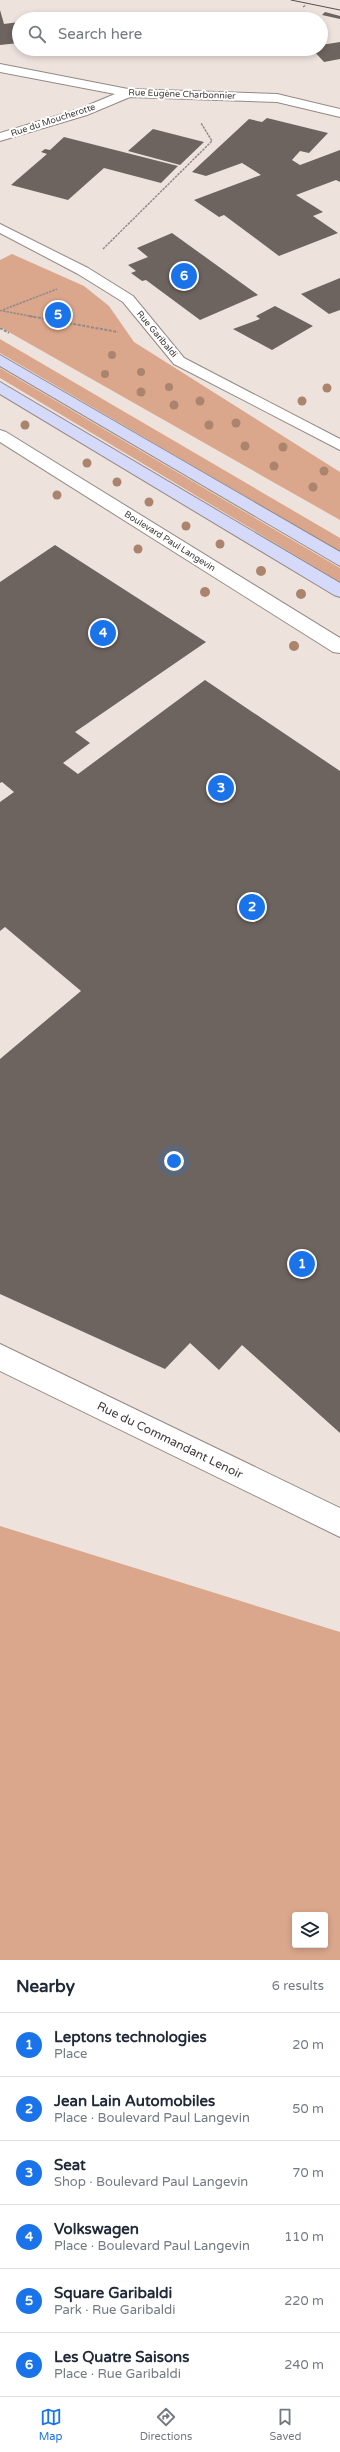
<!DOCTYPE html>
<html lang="en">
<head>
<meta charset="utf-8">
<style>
  body { margin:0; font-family:"Varela Round",sans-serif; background:#f2f2f3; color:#1f2937 }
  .controls { position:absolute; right:12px; bottom:12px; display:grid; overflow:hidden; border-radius:4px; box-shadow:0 2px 6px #0003 }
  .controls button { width:36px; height:36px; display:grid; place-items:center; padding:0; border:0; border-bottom:1px solid #e0e1e3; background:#fff; color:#1f2937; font:20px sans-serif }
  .you { position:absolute; left:174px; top:1161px; width:14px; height:14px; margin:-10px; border:3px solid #fff; border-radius:50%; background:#1a73e8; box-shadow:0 0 0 6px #1a73e833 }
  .badge { display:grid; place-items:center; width:26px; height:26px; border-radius:50%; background:#1a73e8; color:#fff; font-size:13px; font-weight:700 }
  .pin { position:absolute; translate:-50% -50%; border:2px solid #fff; box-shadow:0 1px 4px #0006 }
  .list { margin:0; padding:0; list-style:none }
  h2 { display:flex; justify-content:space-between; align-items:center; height:52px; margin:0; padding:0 16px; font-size:17px }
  h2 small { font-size:13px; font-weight:400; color:#747a83 }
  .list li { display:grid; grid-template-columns:26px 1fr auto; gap:12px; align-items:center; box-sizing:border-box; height:64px; padding:0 16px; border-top:1px solid #e0e1e3 }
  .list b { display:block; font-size:15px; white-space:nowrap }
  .list p { margin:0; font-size:13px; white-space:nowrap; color:#747a83 }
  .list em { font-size:13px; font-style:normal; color:#747a83 }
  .icon { flex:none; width:22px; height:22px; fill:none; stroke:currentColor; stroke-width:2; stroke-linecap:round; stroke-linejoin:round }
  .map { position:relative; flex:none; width:340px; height:1960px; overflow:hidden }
  .search { position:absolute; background:#fff; box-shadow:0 2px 6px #0003; left:12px; right:12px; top:12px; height:44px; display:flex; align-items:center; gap:10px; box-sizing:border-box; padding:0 14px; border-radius:22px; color:#747a83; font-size:15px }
  .sheet { height:436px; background:#fff }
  nav { display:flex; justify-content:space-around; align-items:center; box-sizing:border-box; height:56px; border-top:1px solid #e0e1e3; background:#fff; font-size:11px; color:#747a83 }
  nav a { display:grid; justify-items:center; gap:2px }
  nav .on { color:#1a73e8 }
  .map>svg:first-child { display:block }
  .green { fill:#dba78c; fill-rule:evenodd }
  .building { fill:#6e645f }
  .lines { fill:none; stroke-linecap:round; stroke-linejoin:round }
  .street-casing { stroke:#938984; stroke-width:2 }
  .secondary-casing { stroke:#938984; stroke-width:2 }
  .path-far1 { stroke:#938a87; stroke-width:1.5; stroke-dasharray:2.5 1; stroke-linecap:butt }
  .path { stroke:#938a87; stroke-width:2; stroke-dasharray:3 1.5; stroke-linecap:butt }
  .street { fill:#fff; fill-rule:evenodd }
  .secondary { fill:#d5dafb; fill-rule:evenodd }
  .tram { stroke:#57514e; stroke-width:1 }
  .tree { fill:#ab846d }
  .labels { text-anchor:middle; stroke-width:4; stroke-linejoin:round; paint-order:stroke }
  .far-street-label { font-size:9px; fill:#3f3a38; stroke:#fff }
  .near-street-label { font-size:12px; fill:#3f3a38; stroke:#fff }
</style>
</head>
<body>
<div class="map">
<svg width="340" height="1960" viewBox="0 0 340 1960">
  <rect width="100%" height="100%" fill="#eee2dd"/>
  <!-- green -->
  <g class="green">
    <polygon points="12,254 84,286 109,306 134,342 340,472 340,520 0,327 0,260"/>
    <polygon points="0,339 340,538 340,552 0,353"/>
    <polygon points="0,368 340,568 340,582 0,378"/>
    <path d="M0,1526L340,1632V1960H0ZM295,1915H325V1945H295Z"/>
  </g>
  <!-- building -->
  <g class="building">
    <polygon points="0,10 4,24 19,22 19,43 0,45"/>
    <polygon points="325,12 340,16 340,19 322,15"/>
    <polygon points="340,42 340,59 324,62 312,49 321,49 321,45"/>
    <polygon points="267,118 328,133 309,153 300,151 292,160 300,165 340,150 340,182 336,180 296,195 323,212 313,216 338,233 279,256 224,215 219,217 194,200 261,175 242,163 206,176 192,172 249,119 262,122"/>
    <polygon points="153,129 204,142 180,165 128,151"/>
    <polygon points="64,137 178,166 161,183 104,168 68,200 11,185 47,154 41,152 45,149 50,150"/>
    <polygon points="172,233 258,295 200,320 146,280 142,281 131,273 136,271 128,265 148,257 137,248"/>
    <polygon points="340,278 340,310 329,314 301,294"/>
    <polygon points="275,306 313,326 272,350 233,329 260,319 256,316"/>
    <polygon points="55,545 206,642 75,732 90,743 63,763 78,774 205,680 340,771 340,1433 242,1345 219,1370 190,1343 165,1369 0,1294 0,1059 81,991 5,927 0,931 0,802 14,792 2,782 0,783 0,582"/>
  </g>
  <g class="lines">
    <!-- street casing -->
    <g class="street-casing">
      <g id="street">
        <polygon points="0,64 128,89 277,94 340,109 340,117 277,102 130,97 87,115 0,141 0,133 79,109 115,94 0,72"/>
        <polygon points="0,224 88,268 133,296 184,358 340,439 340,450 174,364 123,302 78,274 0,233"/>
        <polygon points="0,430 6,432 340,638 340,653 333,652 0,442"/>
        <polygon points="0,1344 340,1508 340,1537 0,1371"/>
      </g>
    </g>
    <!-- secondary casing -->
    <g class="secondary-casing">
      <g id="secondary">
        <polygon points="0,355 340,552 340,566 0,366"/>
        <polygon points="0,382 340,583 340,597 334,595 0,394"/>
      </g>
    </g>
    <!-- path-far1 -->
    <g class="path-far1">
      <polyline points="303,7 306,5"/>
      <polyline points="103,249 212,141 201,123"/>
      <polyline points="0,311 57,289"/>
      <polyline points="3,311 35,317"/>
    </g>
    <!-- path -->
    <g class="path">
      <polyline points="29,316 118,332"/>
      <polyline points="0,328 9,333"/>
    </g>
    <!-- street -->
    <use href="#street" class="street"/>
    <!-- secondary -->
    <use href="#secondary" class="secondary"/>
    <!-- tram -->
    <polyline class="tram" points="291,0 340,10"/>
  </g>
  <!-- trees -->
  <g class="tree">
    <circle cx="112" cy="355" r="4"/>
    <circle cx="141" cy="372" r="4"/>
    <circle cx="105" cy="374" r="4"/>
    <circle cx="169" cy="387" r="4"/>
    <circle cx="327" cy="388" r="4.5"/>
    <circle cx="141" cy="392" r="4.5"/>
    <circle cx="200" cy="401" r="4.5"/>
    <circle cx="302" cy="401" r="4.5"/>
    <circle cx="174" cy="405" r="4.5"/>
    <circle cx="236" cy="423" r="4.5"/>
    <circle cx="25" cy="425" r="4.5"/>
    <circle cx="209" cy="425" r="4.5"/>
    <circle cx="245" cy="446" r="4.5"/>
    <circle cx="283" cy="447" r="4.5"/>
    <circle cx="87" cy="463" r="4.5"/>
    <circle cx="274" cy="466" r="4.5"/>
    <circle cx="324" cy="471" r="4.5"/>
    <circle cx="117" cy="482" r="4.5"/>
    <circle cx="313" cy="487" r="4.5"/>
    <circle cx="57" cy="495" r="4.5"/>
    <circle cx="149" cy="502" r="4.5"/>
    <circle cx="186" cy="526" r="4.5"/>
    <circle cx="220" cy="544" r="4.5"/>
    <circle cx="138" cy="549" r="4.5"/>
    <circle cx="261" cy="571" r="5"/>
    <circle cx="205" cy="592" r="5"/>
    <circle cx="301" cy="594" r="5"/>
    <circle cx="294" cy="646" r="5"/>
  </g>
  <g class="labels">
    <!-- far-street labels -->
    <g class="far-street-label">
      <text transform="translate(182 94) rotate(2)" y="3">Rue Eugène Charbonnier</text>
      <text transform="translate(53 120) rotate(-18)" y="3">Rue du Moucherotte</text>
      <text transform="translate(157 334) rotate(50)" y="3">Rue Garibaldi</text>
      <text transform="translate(170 541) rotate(32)" y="3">Boulevard Paul Langevin</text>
    </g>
    <!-- near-street labels -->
    <g class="near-street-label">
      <text transform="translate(170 1440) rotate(26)" y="4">Rue du Commandant Lenoir</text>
    </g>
  </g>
</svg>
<div class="controls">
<button><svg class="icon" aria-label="layers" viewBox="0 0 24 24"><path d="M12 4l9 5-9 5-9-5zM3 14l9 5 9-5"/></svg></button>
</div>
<div class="you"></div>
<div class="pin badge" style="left:302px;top:1264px">1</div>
<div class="pin badge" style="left:252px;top:907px">2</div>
<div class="pin badge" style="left:221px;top:788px">3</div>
<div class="pin badge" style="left:103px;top:633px">4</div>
<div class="pin badge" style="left:58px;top:315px">5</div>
<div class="pin badge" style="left:184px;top:276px">6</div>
<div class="search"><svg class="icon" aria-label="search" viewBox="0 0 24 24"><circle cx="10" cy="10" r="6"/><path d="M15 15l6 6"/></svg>Search here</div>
</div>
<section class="sheet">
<h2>Nearby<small>6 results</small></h2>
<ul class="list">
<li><span class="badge">1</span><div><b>Leptons technologies</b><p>Place</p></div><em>20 m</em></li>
<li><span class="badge">2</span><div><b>Jean Lain Automobiles</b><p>Place · Boulevard Paul Langevin</p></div><em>50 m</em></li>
<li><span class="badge">3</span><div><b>Seat</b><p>Shop · Boulevard Paul Langevin</p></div><em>70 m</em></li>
<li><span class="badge">4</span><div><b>Volkswagen</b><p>Place · Boulevard Paul Langevin</p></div><em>110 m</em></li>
<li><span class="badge">5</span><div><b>Square Garibaldi</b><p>Park · Rue Garibaldi</p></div><em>220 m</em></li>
<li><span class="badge">6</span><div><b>Les Quatre Saisons</b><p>Place · Rue Garibaldi</p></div><em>240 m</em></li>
</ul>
</section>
<nav>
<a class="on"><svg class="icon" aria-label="map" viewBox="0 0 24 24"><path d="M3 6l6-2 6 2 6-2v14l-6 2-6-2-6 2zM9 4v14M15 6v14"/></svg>Map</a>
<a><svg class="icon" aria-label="directions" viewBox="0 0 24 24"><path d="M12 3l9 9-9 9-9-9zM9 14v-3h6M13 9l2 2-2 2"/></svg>Directions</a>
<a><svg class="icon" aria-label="saved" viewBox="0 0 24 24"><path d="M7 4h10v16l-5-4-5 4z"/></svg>Saved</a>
</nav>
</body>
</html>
